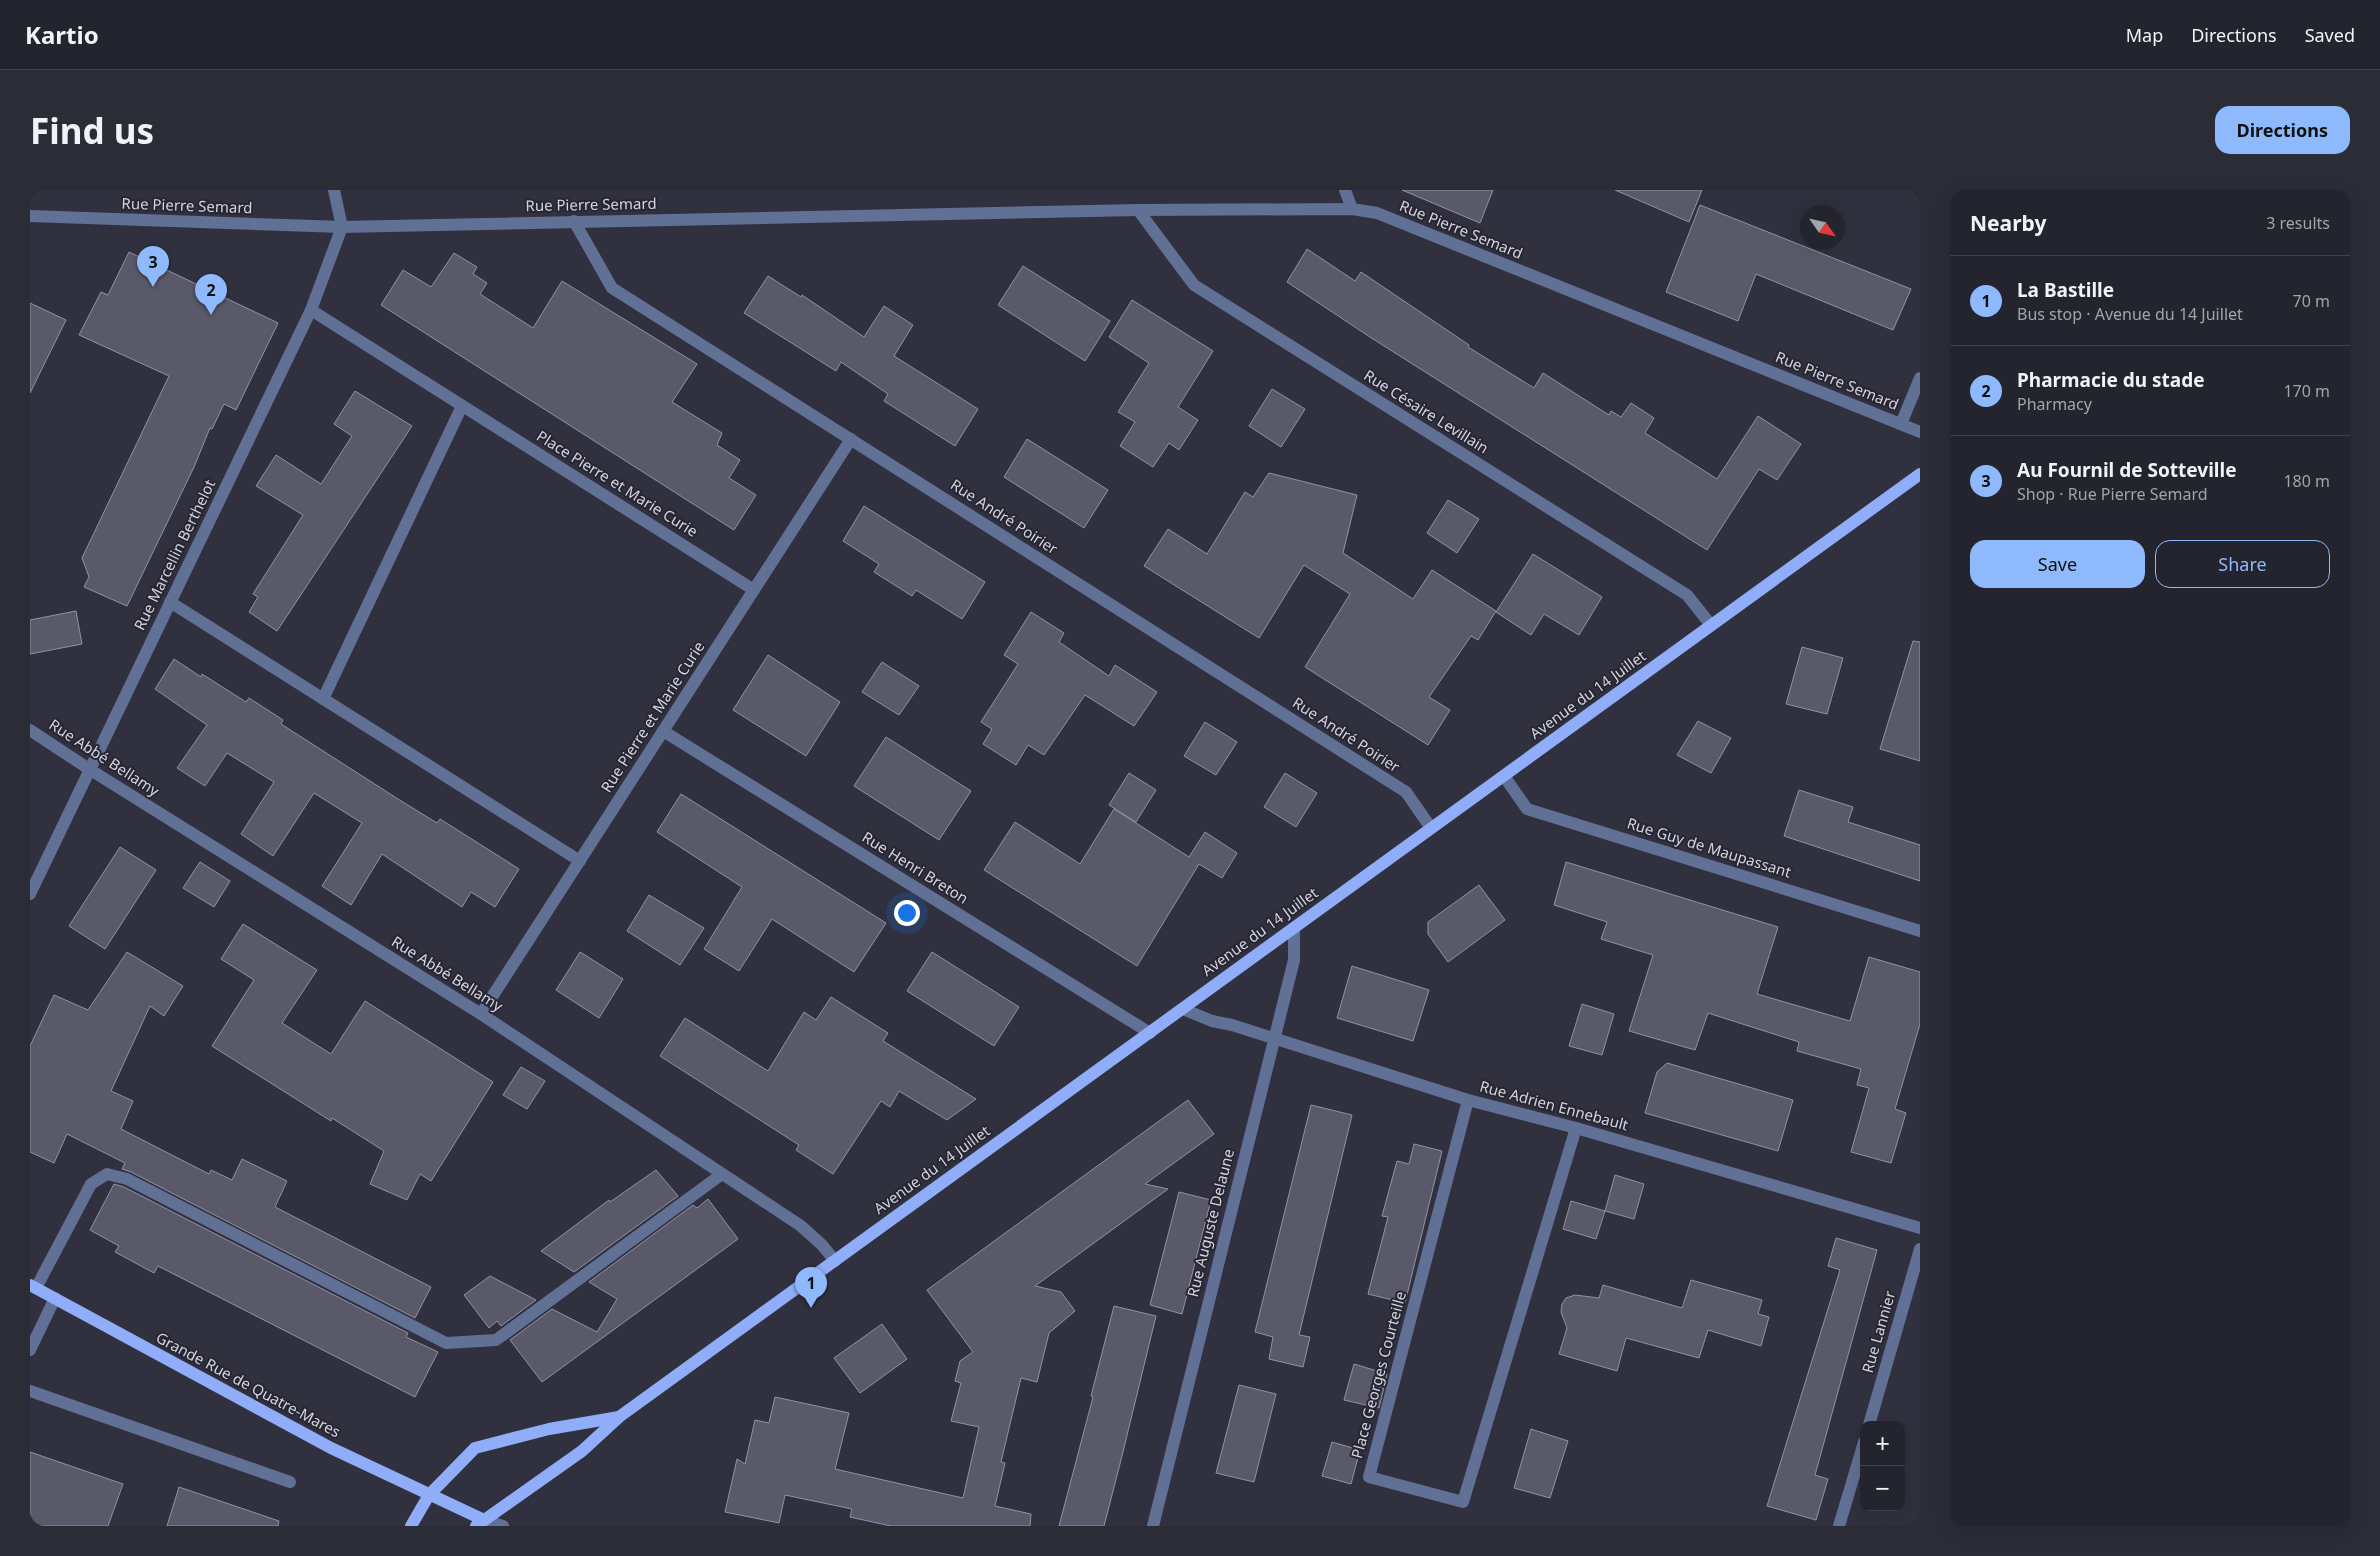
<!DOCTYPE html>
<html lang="en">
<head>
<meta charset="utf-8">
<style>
  body { margin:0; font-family:"Noto Sans",sans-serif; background:#2c2c37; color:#f1f3f6 }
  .controls { position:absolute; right:15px; bottom:15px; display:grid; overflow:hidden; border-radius:10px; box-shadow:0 5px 20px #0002 }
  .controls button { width:45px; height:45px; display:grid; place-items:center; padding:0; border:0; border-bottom:1px solid #41414b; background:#24242f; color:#f1f3f6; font:25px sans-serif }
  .compass { position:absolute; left:1770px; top:15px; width:45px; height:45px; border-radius:50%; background:#24242f; box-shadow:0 5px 20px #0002; rotate:124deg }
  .you { position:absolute; left:876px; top:722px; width:18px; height:18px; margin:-12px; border:4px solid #fff; border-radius:50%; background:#1a73e8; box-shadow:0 0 0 8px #1a73e833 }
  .badge { display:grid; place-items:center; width:32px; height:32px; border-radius:50%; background:#8eb9fc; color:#111; font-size:16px; font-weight:700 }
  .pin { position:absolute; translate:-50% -41px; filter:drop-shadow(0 1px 2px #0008) }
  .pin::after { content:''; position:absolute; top:26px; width:18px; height:15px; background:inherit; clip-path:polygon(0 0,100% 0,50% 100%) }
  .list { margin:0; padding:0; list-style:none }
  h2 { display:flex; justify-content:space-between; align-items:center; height:65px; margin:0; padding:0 20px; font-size:21px }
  h2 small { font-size:16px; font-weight:400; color:#a3a4aa }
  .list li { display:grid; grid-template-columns:32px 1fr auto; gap:15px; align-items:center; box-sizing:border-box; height:90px; padding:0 20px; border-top:1px solid #41414b }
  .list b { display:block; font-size:19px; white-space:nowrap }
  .list p { margin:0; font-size:16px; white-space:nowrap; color:#a3a4aa }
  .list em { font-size:16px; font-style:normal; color:#a3a4aa }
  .actions { display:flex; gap:10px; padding:15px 20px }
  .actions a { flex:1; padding:11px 0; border:1px solid #8eb9fc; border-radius:15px; text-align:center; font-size:18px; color:#8eb9fc }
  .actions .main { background:#8eb9fc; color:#111 }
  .map { position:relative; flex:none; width:1890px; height:1336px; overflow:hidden; border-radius:15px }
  header { display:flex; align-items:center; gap:30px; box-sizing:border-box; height:70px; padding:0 25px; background:#24242f; border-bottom:1px solid #41414b }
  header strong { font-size:24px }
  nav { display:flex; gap:28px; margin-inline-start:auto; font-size:18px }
  .intro { display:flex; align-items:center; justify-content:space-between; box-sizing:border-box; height:120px; padding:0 30px }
  h1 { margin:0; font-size:35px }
  .button { padding:12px 22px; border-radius:15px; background:#8eb9fc; color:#111; font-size:18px; font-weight:700 }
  main { display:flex; gap:30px; padding:0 30px }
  aside { flex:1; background:#24242f; border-radius:15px; box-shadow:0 5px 20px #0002 }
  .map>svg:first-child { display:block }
  .building { fill:#595969; stroke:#9292a3 }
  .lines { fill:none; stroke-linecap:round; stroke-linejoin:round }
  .minor { stroke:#617095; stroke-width:12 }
  .major { stroke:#8fadf8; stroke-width:12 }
  .labels { text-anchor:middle; stroke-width:4; stroke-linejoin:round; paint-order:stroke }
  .street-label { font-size:15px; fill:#d4d4de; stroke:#272634 }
</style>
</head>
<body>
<header>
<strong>Kartio</strong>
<nav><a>Map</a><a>Directions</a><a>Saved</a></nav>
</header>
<div class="intro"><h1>Find us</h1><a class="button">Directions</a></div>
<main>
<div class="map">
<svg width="1890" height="1336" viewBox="0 0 1890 1336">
  <rect width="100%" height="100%" fill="#30303f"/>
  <!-- building -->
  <g class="building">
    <polygon points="1372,0 1463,0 1450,33"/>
    <polygon points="1585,0 1672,0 1659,32"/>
    <polygon points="1670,15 1881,99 1863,140 1726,84 1708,131 1636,102"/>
    <polygon points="1277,59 1325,91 1331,82 1439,155 1438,157 1504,198 1513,183 1579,225 1581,221 1591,227 1601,213 1624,228 1615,243 1687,289 1728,226 1771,254 1747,290 1729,279 1677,360 1343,149 1257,92"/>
    <polygon points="99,62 248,133 206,220 194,214 182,239 180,238 164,277 97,416 54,397 59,387 52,368 139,186 49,145 71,102 78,105"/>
    <polygon points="424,63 447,77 443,84 457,93 450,104 503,138 532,91 667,174 642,212 692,243 687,255 710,270 699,288 726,305 704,340 351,115 373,80 401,97"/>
    <polygon points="993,76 1080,131 1055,171 968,115"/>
    <polygon points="738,86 771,107 772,105 834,147 854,116 883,135 864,166 948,219 925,256 854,211 858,204 811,172 806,181 714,123"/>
    <polygon points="1102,110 1183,161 1148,217 1168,230 1149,260 1139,253 1123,277 1090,256 1105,232 1088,222 1119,173 1079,147"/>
    <polygon points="0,113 36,130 0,203"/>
    <polygon points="1242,199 1275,219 1251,257 1219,236"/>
    <polygon points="325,201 382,236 247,441 219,422 228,407 223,404 273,325 226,296 246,265 291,294 322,246 304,234"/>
    <polygon points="997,249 1078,300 1054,338 974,287"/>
    <polygon points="1239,283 1327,305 1313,363 1383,409 1402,380 1466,421 1448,450 1441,446 1399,507 1420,520 1398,555 1275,477 1320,404 1274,375 1229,448 1114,376 1138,339 1177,364 1215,302 1223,307"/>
    <polygon points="1418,310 1449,329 1427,363 1397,343"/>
    <polygon points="834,316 955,392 932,429 886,400 882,406 844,382 849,374 813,351"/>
    <polygon points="1503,364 1572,407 1549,445 1514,424 1501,445 1466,422"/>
    <polygon points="46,421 52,454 0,464 0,430"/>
    <polygon points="1001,422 1034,443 1029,452 1079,486 1085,475 1127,502 1104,536 1055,505 1014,565 998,555 986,575 953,554 962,539 951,532 988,474 974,465"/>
    <polygon points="1883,451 1890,452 1890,571 1850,559"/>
    <polygon points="1772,457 1813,468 1797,524 1756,514"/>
    <polygon points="738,465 810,512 776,566 703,520"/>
    <polygon points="144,469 171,487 172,484 216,512 219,508 253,530 251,534 368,609 407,633 410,629 489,679 465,717 441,702 432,717 352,664 321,715 292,696 332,633 284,603 243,666 211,644 244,592 197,563 175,596 147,578 177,535 125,499"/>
    <polygon points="852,472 889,496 869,525 832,502"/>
    <polygon points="1668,531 1701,548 1681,583 1647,565"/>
    <polygon points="1175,532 1207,552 1186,585 1154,566"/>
    <polygon points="856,547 941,601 909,650 824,596"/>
    <polygon points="1099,583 1126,600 1106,632 1079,615"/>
    <polygon points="1255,583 1287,603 1266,637 1234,617"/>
    <polygon points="1769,600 1823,617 1818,632 1890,655 1890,691 1754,646"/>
    <polygon points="651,604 856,733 824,782 742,729 709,781 674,759 712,697 627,642"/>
    <polygon points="1084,619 1159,667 1175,642 1207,663 1192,688 1169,674 1107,776 954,680 985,632 1050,674"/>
    <polygon points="90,657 126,680 75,759 39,736"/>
    <polygon points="170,672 200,691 184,717 153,698"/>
    <polygon points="1536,672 1748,737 1727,804 1820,831 1839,767 1890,782 1890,834 1865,919 1876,923 1861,973 1821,962 1839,898 1827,895 1831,879 1767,861 1769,852 1678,823 1665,860 1599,841 1623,765 1571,749 1577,732 1524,715"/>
    <polygon points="1449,695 1475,730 1418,772 1398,744 1398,732"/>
    <polygon points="619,705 674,738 650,775 597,741"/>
    <polygon points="213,734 287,780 252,833 301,864 335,811 463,892 401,991 390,984 377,1010 340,994 354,961 302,928 301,931 182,856 224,790 191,769"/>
    <polygon points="97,762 153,796 134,826 120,816 81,901 103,911 91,939 179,984 181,980 202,990 212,969 257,991 245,1017 401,1097 385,1128 101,982 92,979 95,973 37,944 24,973 0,962 0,856 24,805 58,820"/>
    <polygon points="550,762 593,789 569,828 526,800"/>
    <polygon points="902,762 989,817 964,856 877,801"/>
    <polygon points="1322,776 1399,800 1383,851 1307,828"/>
    <polygon points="801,807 858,843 853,851 946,909 917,930 869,901 860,917 851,911 803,984 766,960 769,955 630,866 655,828 738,881 774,822 786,830"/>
    <polygon points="1552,814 1584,824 1572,865 1539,856"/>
    <polygon points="1637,873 1763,910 1748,961 1615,923 1627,882"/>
    <polygon points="491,877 515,891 497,919 473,905"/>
    <polygon points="1158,910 1184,944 1115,994 1138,999 1005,1096 1031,1102 1045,1121 1019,1143 1007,1192 991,1188 971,1272 975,1273 965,1316 1001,1324 1000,1336 861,1336 820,1327 822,1319 755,1305 749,1333 695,1322 707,1269 715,1274 725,1230 739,1233 745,1207 819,1223 805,1279 933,1308 949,1237 921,1231 931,1193 925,1191 930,1171 943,1162 897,1100"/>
    <polygon points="1281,915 1322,925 1269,1145 1280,1147 1273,1177 1239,1169 1243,1147 1225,1142"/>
    <polygon points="1384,954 1412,961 1375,1113 1338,1104 1358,1027 1352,1026 1367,971 1379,974"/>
    <polygon points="626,980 648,1006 544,1082 511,1061 579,1010 580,1012"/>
    <polygon points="1585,985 1614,994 1604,1029 1575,1021"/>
    <polygon points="84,994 94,997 378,1143 376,1147 408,1162 385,1207 128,1076 124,1083 85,1062 89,1056 60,1040"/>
    <polygon points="1149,1002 1181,1010 1152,1124 1120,1115"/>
    <polygon points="678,1009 708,1049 512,1192 480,1150 522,1119 567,1142 587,1109 559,1092 663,1015 667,1018"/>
    <polygon points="1541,1011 1575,1021 1566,1049 1533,1039"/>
    <polygon points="1806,1048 1847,1060 1785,1285 1798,1289 1786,1330 1737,1316 1810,1080 1798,1076"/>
    <polygon points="460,1086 506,1110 471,1136 467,1131 459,1138 434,1105"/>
    <polygon points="1661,1090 1732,1110 1728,1124 1739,1127 1731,1156 1678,1140 1669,1168 1596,1148 1587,1181 1529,1164 1537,1138 1531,1122 1532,1114 1536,1108 1545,1105 1569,1108 1573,1095 1652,1118"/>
    <polygon points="1084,1116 1126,1126 1092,1266 1074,1336 1029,1336 1063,1207 1061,1206"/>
    <polygon points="852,1134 877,1169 830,1203 804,1168"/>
    <polygon points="1324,1174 1357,1184 1349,1218 1314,1210"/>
    <polygon points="1209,1195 1246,1204 1224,1292 1186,1283"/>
    <polygon points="1501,1239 1538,1251 1520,1308 1484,1298"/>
    <polygon points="1302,1252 1330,1260 1321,1294 1292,1286"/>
    <polygon points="0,1262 93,1294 78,1336 0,1336"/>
    <polygon points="149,1297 249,1331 248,1336 137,1336"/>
  </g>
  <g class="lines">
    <!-- minor -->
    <g class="minor">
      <polyline points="1315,0 1322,19"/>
      <polyline points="1108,20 1164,95 1657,405 1681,435"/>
      <polyline points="0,26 312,37 1108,20 1322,19 1347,23 1890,242"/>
      <polyline points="544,31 582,98 1376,602 1401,638"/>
      <polyline points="281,120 724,400"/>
      <polyline points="1871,234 1890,188"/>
      <polyline points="140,412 550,671"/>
      <polyline points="293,509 432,216"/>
      <polyline points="0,540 59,579 451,824 771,1036 792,1055 805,1071"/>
      <polyline points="633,541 1120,843"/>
      <polyline points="1474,586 1497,619 1890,741"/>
      <polyline points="0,704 281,120 312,37 304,0"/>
      <polyline points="1153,819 1182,831 1202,835 1438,910 1546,938 1890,1038"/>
      <polyline points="451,824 821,249"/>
      <polyline points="1438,910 1339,1287 1433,1312 1546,938"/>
      <polyline points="6,1098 61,994 77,984 97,989 416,1153 466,1150 692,984"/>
      <polyline points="0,1160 25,1108"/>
      <polyline points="0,1201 260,1292"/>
      <polyline points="1839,1235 1890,1059"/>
      <polyline points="454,1330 473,1336"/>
      <polyline points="1123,1336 1264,770 1264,738"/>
      <polyline points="1809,1336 1834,1252"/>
    </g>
    <!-- major -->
    <g class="major">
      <polyline points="0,1095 301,1258 454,1330"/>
      <polyline points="381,1336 399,1305 445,1258 519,1239 589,1227"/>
      <polyline points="446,1336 552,1261 589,1227 1890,284"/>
    </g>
  </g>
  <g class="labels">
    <!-- street labels -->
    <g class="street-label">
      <text transform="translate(561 15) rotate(-1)" y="5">Rue Pierre Semard</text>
      <text transform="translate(157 16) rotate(2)" y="5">Rue Pierre Semard</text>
      <text transform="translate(1431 40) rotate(22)" y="5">Rue Pierre Semard</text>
      <text transform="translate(1807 191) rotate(22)" y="5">Rue Pierre Semard</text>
      <text transform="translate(1396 222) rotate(32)" y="5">Rue Césaire Levillain</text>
      <text transform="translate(587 294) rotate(32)" y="5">Place Pierre et Marie Curie</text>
      <text transform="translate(974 327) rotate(33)" y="5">Rue André Poirier</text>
      <text transform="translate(145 365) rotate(-64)" y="5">Rue Marcellin Berthelot</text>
      <text transform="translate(1558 505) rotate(-36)" y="5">Avenue du 14 Juillet</text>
      <text transform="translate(623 527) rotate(-57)" y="5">Rue Pierre et Marie Curie</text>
      <text transform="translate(1316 545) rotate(33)" y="5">Rue André Poirier</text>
      <text transform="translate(74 568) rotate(33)" y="5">Rue Abbé Bellamy</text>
      <text transform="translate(1679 658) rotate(17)" y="5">Rue Guy de Maupassant</text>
      <text transform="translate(885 678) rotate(32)" y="5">Rue Henri Breton</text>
      <text transform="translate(1230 742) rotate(-36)" y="5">Avenue du 14 Juillet</text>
      <text transform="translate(417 784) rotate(32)" y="5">Rue Abbé Bellamy</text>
      <text transform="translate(1524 916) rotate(15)" y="5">Rue Adrien Ennebault</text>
      <text transform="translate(902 980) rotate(-36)" y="5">Avenue du 14 Juillet</text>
      <text transform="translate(1181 1033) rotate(-76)" y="5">Rue Auguste Delaune</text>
      <text transform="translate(1849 1142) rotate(-74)" y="5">Rue Lannier</text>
      <text transform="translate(1349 1185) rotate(-75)" y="5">Place Georges Courteille</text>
      <text transform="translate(218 1195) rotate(28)" y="5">Grande Rue de Quatre-Mares</text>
    </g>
  </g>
</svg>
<div class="controls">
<button>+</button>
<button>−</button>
</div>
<svg class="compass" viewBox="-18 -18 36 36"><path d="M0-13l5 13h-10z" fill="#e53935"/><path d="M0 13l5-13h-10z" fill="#a3a4aa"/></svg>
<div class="you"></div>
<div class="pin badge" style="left:781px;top:1118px">1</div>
<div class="pin badge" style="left:181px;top:125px">2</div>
<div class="pin badge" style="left:123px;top:97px">3</div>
</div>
<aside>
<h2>Nearby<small>3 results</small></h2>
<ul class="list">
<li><span class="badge">1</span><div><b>La Bastille</b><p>Bus stop · Avenue du 14 Juillet</p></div><em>70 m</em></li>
<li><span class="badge">2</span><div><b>Pharmacie du stade</b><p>Pharmacy</p></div><em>170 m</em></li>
<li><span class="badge">3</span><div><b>Au Fournil de Sotteville</b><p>Shop · Rue Pierre Semard</p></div><em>180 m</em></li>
</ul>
<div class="actions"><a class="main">Save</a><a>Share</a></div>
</aside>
</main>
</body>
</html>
